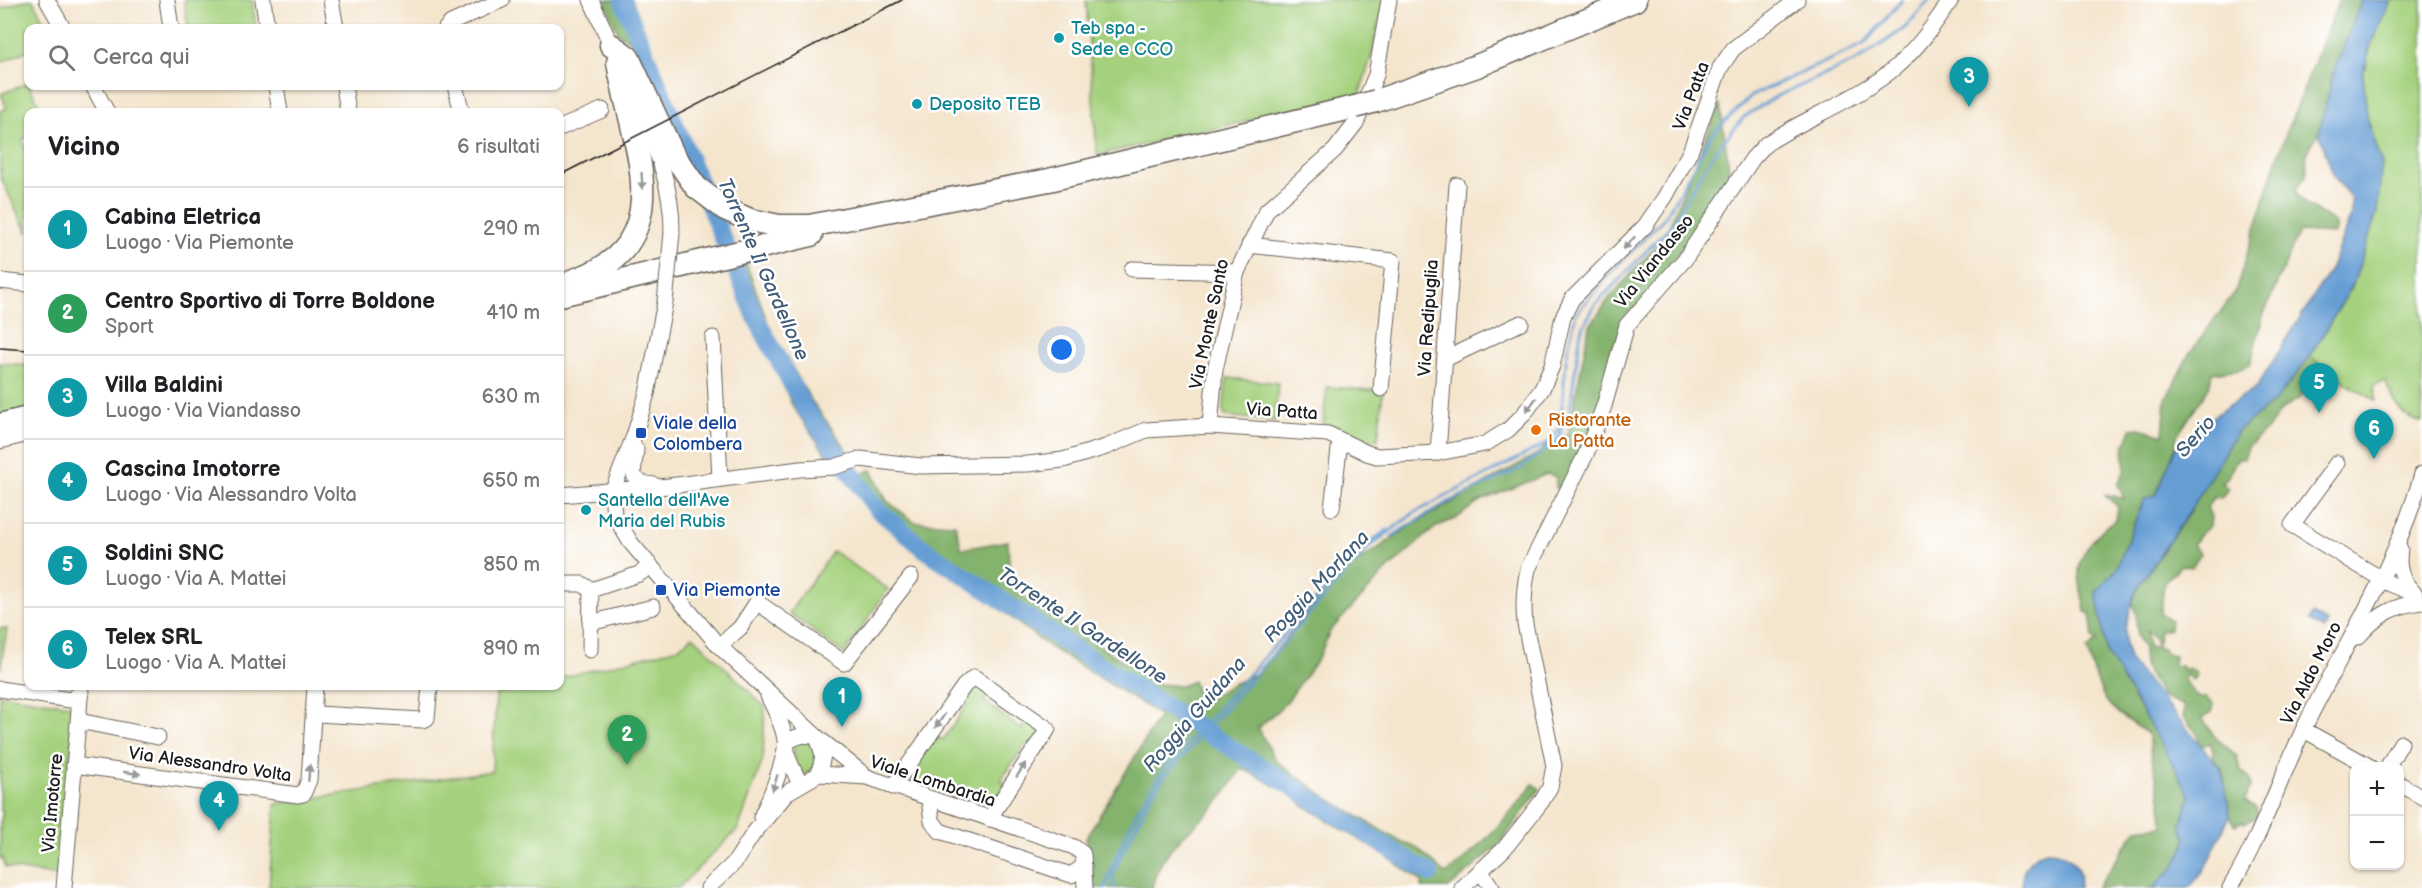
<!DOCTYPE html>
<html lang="it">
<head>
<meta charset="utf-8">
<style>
  body { margin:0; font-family:"Balsamiq Sans",sans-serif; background:#f2f2f2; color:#202124 }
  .controls { position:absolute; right:18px; bottom:18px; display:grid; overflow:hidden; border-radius:12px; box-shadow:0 2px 4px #0004 }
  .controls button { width:54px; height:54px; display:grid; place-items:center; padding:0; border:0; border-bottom:2px solid #e0e0e0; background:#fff; color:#202124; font:30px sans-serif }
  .you { position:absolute; left:1062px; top:350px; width:21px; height:21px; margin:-15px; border:4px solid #fff; border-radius:50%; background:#1a73e8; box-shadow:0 0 0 9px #1a73e833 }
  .badge { display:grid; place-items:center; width:39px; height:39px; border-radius:50%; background:#1f6fb2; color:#fff; font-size:20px; font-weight:700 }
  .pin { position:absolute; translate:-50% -50px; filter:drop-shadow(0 2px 3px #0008) }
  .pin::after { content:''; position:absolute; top:32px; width:21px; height:18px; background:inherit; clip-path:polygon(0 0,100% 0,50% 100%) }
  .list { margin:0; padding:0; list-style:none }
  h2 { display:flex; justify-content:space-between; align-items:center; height:78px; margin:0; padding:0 24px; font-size:26px }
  h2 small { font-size:20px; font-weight:400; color:#757577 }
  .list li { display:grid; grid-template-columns:39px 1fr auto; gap:18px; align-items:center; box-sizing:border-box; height:84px; padding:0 24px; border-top:2px solid #e0e0e0 }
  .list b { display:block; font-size:22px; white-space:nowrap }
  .list p { margin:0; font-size:20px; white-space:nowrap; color:#757577 }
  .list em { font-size:20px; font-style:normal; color:#757577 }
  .icon { flex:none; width:33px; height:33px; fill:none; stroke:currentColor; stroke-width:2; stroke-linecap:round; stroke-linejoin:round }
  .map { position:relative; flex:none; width:2422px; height:888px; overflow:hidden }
  .search { position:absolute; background:#fff; box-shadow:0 2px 4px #0004; left:24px; top:24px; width:540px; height:66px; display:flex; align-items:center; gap:15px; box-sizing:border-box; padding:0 21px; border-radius:12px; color:#757577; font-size:22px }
  .panel { position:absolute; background:#fff; box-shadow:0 2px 4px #0004; left:24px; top:108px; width:540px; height:582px; border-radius:12px }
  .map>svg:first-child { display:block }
  .green { fill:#a5d17e; stroke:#60764d; stroke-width:1.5 }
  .forest { fill:#84b36d; stroke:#506844; stroke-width:1.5 }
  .water { fill:#669ed4; stroke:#415d78; stroke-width:1.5 }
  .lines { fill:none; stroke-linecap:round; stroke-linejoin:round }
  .stream { stroke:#669ed4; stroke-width:3 }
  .river { stroke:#669ed4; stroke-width:18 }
  .minor-casing { stroke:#68625a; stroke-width:17 }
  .highway-casing { stroke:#68625a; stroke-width:25 }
  .minor { stroke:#fff; stroke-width:15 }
  .highway { stroke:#fff; stroke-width:22 }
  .tram { stroke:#1c1c1c; stroke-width:1.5 }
  .minor-bridge-casing { stroke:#68625a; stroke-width:17; stroke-linecap:butt }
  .highway-bridge-casing { stroke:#68625a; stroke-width:25; stroke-linecap:butt }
  .minor-bridge { stroke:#fff; stroke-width:15 }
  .highway-bridge { stroke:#fff; stroke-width:22 }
  .oneway { fill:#999 }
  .culture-dot { fill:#0f9aa8; stroke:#fff; stroke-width:2 }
  .food-dot { fill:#e8710a; stroke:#fff; stroke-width:2 }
  .transit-dot { fill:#1a4fb4; stroke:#fff; stroke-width:2 }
  .labels { text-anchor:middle; stroke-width:5; stroke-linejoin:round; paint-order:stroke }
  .culture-label { font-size:18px; fill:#0d838f; stroke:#fff; text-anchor:start }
  .street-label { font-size:18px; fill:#1c1c1c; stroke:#fff }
  .food-label { font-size:18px; fill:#c56008; stroke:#fff; text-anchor:start }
  .transit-label { font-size:18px; fill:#164399; stroke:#fff; text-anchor:start }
  .water-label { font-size:20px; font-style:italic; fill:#415d78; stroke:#fff }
</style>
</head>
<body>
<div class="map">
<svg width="2422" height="888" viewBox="0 0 2422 888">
  <rect width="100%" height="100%" fill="#fff"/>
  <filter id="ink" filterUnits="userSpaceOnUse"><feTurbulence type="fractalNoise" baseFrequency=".0167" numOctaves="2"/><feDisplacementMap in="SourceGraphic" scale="12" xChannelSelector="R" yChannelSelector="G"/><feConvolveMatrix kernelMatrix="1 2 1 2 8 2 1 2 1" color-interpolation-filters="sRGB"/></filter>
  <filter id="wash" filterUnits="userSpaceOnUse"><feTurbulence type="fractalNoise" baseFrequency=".008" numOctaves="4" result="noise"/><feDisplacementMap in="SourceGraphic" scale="24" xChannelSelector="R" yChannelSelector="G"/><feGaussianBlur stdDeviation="1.35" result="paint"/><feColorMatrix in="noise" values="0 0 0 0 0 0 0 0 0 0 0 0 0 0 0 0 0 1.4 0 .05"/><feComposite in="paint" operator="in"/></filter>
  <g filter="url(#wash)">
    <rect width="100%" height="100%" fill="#f4e5cd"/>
    <!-- green -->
    <g class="green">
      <polygon points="25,0 33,0 47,28 28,28 28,50 0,63 0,9"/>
      <polygon points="184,0 252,0 256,28 188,28"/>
      <polygon points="1086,0 1384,0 1372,54 1359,96 1097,155"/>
      <path d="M2391,0H2422V422C2401,421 2393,399 2385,381L2374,385L2375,400L2350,386L2310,356L2353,285L2382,164L2367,117L2363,74L2371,44Z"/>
      <polygon points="28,83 43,112 28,112 28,137 22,140 28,156 27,233 0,176 0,171 3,169 0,170 0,111 7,108 1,94"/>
      <polygon points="0,363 28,365 28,410 0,417"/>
      <polygon points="1227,378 1278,383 1275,421 1225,416 1223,410"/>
      <polygon points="1327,387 1383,391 1378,440 1370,439 1369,445 1335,427 1323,424"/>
      <polygon points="833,551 888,589 844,654 789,613"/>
      <polygon points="0,628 7,629 0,671"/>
      <polygon points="693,636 765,707 763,759 738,829 678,888 269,888 275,804 492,771 496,694 531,686 560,686 560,678 678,648"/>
      <polygon points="977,686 988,694 984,701 1021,729 1027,721 1042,732 1031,749 1025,745 1001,780 1006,784 991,805 913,780 908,775 936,736 943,740 967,705 963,699 971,687"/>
      <polygon points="0,694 75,706 58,876 5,867 3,858 0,859 0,823 3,811 0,810"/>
      <polygon points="793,742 814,742 817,766 805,774 796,769"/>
    </g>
    <!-- forest -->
    <g class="forest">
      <polygon points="604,0 632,0 675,107 665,112 633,43 618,33"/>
      <path d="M2339,0H2362L2334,71L2319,133L2306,153L2307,171L2305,178L2298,185L2296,193C2307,211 2322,210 2335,224V234L2299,232L2263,316L2250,365L2240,369L2212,373L2209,388L2177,436L2175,449L2156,495L2144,499L2116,570L2096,592L2190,796L2181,825L2186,838L2182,852L2173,868L2153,888H2097L2137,829L2163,826C2163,794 2151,765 2148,734C2135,724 2115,714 2106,700C2097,686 2092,666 2087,650L2097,641L2093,638L2090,614L2085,611C2083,598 2079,585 2079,573C2078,553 2100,529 2116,520L2118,507L2104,494L2124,499L2118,484L2125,470L2123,449L2131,429L2140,428L2163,435L2166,399L2189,354L2235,292L2282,144Z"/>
      <path d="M1720,104L1731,182L1658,281L1625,341L1602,438L1565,491L1556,488V477L1547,474L1478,502L1457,518L1436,527L1388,569L1330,631L1319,657L1286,703L1258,728L1276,761L1329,799L1401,842L1417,848L1446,874C1480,849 1507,818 1533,784L1540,789L1498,846L1449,888H1421L1422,882L1383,854L1304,806L1290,794L1242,768C1233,780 1226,795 1215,806C1190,832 1160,849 1152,888H1091L1086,838L1160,715L1048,646L884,520L848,478L872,470L887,501L915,522L955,524L962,549L1008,541L1010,588L1159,684L1182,686L1193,681L1201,703L1233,684L1258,673L1335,577L1414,524L1537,454L1548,444L1568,434L1589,327L1610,297L1664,238Z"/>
      <polygon points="745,260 769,326 811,400 849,452 828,457 793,407 728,265"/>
      <polygon points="2310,356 2322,367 2300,398 2283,408 2269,427 2249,446 2244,458 2238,458 2227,478 2221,482 2228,489 2221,498 2214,497 2207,507 2211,517 2210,526 2200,534 2193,545 2200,554 2192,567 2181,565 2164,583 2161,613 2171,620 2170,629 2160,631 2157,645 2153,636 2147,631 2148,648 2154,646 2163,649 2166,654 2175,656 2174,666 2181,666 2184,671 2188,668 2195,671 2196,677 2192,680 2187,675 2183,679 2198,698 2206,698 2214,705 2212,712 2202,718 2215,737 2236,755 2241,771 2249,777 2251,786 2245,801 2257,809 2257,817 2244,823 2240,821 2236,825 2230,817 2222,768 2215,762 2211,743 2201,746 2197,733 2183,717 2184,706 2162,696 2143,665 2143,647 2137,635 2136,614 2132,603 2140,584 2190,511 2237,431 2278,398"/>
    </g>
    <!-- water -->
    <g class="water">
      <polygon points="2362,0 2391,0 2371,44 2363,74 2367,117 2382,164 2377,212 2353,285 2310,356 2278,398 2237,431 2190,511 2140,584 2134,594 2125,629 2125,645 2130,661 2221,769 2226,790 2230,816 2204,870 2189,888 2153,888 2173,868 2182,852 2186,838 2181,825 2190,796 2175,767 2107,654 2096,592 2116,570 2144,499 2156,495 2175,449 2222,410 2257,387 2331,268 2351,215 2351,198 2334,177 2319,133 2334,71"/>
      <polygon points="2312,614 2328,623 2325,629 2309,621"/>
      <path d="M2046,851C2068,850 2083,866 2079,888H2023C2019,870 2029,857 2046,851Z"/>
    </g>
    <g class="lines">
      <!-- stream -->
      <g class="stream">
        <polyline points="1392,536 1448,502 1521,468 1558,439 1569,412 1581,331 1595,305 1672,224 1712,155 1744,117 1777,96 1858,60 1905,28 1929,0"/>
        <path d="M1105,888C1118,847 1138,805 1163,770L1361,549L1387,530"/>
        <polyline points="1114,888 1113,874 1122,853 1152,794 1164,777 1369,547 1414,513 1549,442 1560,428 1567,352 1576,314 1612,271 1666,216 1712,134 1751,96 1864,44 1902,0"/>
      </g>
      <!-- river -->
      <polyline class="river" points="623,0 758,322 804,407 876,508 923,548 1075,649 1430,874"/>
    </g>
  </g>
  <g filter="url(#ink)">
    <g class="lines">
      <!-- minor casing -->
      <g class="minor-casing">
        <g id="minor">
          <polyline points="47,0 63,28"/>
          <polyline points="167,0 171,28"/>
          <polyline points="263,0 267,28"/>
          <polyline points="331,0 336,28"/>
          <polyline points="591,0 614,52"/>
          <polyline points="446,28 451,23 502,0"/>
          <polyline points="93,86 107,112"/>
          <polyline points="276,86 280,112"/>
          <polyline points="344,86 348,112"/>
          <polyline points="455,86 462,112"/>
          <path d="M633,96C653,141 673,183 672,233"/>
          <polyline points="560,128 602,110"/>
          <polyline points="1249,245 1393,261 1381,389"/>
          <polyline points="1132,269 1237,272"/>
          <polyline points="0,281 28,284"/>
          <polyline points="665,302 647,394 634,436 612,492 614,515 631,543 719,646 817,737 867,777"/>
          <polyline points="713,338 720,479"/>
          <polyline points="1445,359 1521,323"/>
          <polyline points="1210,426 1215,370 1237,272 1267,210 1335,150 1356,123 1376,75 1389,0"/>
          <polyline points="0,441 28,434"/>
          <path d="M636,449C635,469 625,482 654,485"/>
          <polyline points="1438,453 1457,185"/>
          <polyline points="2337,463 2292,525 2388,583 2415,594"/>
          <polyline points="560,495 669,486 800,469 834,467 860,459 921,466 1028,464 1063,460 1106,447 1146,430 1210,426 1328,434 1367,453 1377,456 1438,453 1485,444 1508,430 1524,414 1542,389 1552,366 1563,317 1572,299 1645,226 1665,197 1690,152 1720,68 1733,49 1797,0"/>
          <polyline points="1332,508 1340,441"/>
          <path d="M2400,549C2397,568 2401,580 2415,594"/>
          <polyline points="561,584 582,584 591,590"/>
          <polyline points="590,623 653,607"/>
          <path d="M2358,637C2376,616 2394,605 2422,602"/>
          <polyline points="719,646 740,628 757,602 844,663 911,577"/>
          <polyline points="590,650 591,590 639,574 651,566"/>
          <polyline points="0,689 70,700 81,693"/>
          <polyline points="313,712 317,714 422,720 427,718 430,686"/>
          <polyline points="79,721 158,737"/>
          <polyline points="2304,730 2369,766"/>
          <polyline points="74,765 298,795 303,794 309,780 315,686"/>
          <polyline points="2388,766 2401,743"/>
          <path d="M800,784L788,758L786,743C796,735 805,734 817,737L823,755L819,774"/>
          <polyline points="2400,784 2422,797"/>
          <polyline points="893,787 964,686 974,677 1048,729 989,819"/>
          <polyline points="929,799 932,821 940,831 1071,875 1084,866"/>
          <path d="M761,817C768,803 788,754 785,740C783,725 775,710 768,696"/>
          <polyline points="1481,872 1492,888"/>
          <polyline points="64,888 81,686"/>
          <polyline points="708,888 735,862 753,834 788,792 819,774 867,777 1074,847 1083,854 1085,888"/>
          <path d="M1462,888L1504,849L1542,801L1550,787L1554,766L1525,624C1523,605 1524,588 1528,569L1586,454L1604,406L1627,325L1685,259L1753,158L1766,144C1808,116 1860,99 1898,65C1919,47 1935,23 1951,0"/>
          <path d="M2230,888C2262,835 2280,777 2307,722C2347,641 2398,562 2422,474"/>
        </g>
      </g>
      <!-- highway casing -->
      <g class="highway-casing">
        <g id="highway">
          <polyline points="611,45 628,57 673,154 696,187 725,209 750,220 779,226 809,226 1049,180 1355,107"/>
          <polyline points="1376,101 1477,66 1635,0"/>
          <path d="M574,280C685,243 630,141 618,62"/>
          <polyline points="560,295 811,235"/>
          <polyline points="0,425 28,418"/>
        </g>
      </g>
      <!-- minor -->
      <use href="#minor" class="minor"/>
      <!-- highway -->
      <use href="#highway" class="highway"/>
      <!-- tram -->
      <g class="tram">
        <polyline points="560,175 902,0"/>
        <polyline points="0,348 28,350"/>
      </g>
      <!-- minor-bridge casing -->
      <g class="minor-bridge-casing">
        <polyline id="minor-bridge" points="665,302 672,233"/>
      </g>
      <!-- highway-bridge casing -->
      <g class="highway-bridge-casing">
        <polyline id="highway-bridge" points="1355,107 1376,101"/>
      </g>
      <!-- minor-bridge -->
      <use href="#minor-bridge" class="minor-bridge"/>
      <!-- highway-bridge -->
      <use href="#highway-bridge" class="highway-bridge"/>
    </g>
    <!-- one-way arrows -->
    <defs><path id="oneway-solid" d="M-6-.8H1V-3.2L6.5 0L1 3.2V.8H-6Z" transform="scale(1.5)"/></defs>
    <g class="oneway">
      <use href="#oneway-solid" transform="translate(642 181) rotate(87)"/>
      <use href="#oneway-solid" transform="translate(1629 243) rotate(133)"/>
      <use href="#oneway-solid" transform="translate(1531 405) rotate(127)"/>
      <use href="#oneway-solid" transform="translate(940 721) rotate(125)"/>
      <use href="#oneway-solid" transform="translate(1021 770) rotate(-57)"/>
      <use href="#oneway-solid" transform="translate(132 773) rotate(8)"/>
      <use href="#oneway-solid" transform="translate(309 773) rotate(-85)"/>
      <use href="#oneway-solid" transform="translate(775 783) rotate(107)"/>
    </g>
  </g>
  <!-- markers -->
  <g class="culture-dot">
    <circle cx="1059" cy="38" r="6"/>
    <circle cx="917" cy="104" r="6"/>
    <circle cx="586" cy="510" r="6"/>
  </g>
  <circle class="food-dot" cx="1536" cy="430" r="6"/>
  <g class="transit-dot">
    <rect x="635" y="427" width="12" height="12" rx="3"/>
    <rect x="655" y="584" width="12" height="12" rx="3"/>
  </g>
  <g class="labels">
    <!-- culture labels -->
    <g class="culture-label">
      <text x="1071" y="34">Teb spa -<tspan x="1071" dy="21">Sede e CCO</tspan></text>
      <text x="929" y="110">Deposito TEB</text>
      <text x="598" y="506">Santella dell'Ave<tspan x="598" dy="21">Maria del Rubis</tspan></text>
    </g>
    <!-- street labels -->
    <g class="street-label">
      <text transform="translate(1691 96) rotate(-69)" y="6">Via Patta</text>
      <text transform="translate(1654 261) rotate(-51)" y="6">Via Viandasso</text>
      <text transform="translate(1428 318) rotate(-86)" y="6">Via Redipuglia</text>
      <text transform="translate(1209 324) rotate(-78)" y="6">Via Monte Santo</text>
      <text transform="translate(1282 411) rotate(4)" y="6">Via Patta</text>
      <text transform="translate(2311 673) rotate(-63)" y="6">Via Aldo Moro</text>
      <text transform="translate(210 764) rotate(8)" y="6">Via Alessandro Volta</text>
      <text transform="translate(933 781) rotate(18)" y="6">Viale Lombardia</text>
      <text transform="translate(52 803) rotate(-85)" y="6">Via Imotorre</text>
    </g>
    <!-- food labels -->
    <g class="food-label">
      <text x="1548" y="426">Ristorante<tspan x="1548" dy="21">La Patta</tspan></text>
    </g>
    <!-- transit labels -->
    <g class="transit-label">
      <text x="653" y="429">Viale della<tspan x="653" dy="21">Colombera</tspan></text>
      <text x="673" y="596">Via Piemonte</text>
    </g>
    <!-- water labels -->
    <g class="water-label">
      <text transform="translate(764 269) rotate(66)" y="7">Torrente Il Gardellone</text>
      <text transform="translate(2195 436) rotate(-48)" y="7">Serio</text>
      <text transform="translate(1316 586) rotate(-47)" y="7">Roggia Morlana</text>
      <text transform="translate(1083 625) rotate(33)" y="7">Torrente Il Gardellone</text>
      <text transform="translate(1194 714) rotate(-49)" y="7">Roggia Guidana</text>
    </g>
  </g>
</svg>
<div class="controls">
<button>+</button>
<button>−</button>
</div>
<div class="you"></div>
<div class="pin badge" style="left:842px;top:727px;background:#0f9aa8">1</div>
<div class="pin badge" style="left:627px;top:765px;background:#2e9e5b">2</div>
<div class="pin badge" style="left:1969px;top:107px;background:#0f9aa8">3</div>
<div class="pin badge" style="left:219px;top:831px;background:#0f9aa8">4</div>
<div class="pin badge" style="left:2319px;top:413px;background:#0f9aa8">5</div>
<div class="pin badge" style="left:2374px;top:459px;background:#0f9aa8">6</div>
<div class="search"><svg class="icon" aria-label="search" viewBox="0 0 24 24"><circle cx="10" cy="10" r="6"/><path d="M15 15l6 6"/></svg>Cerca qui</div>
<section class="panel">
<h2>Vicino<small>6 risultati</small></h2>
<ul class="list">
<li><span class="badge" style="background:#0f9aa8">1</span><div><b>Cabina Eletrica</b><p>Luogo · Via Piemonte</p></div><em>290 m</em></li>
<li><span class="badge" style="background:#2e9e5b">2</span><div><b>Centro Sportivo di Torre Boldone</b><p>Sport</p></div><em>410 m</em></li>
<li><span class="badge" style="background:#0f9aa8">3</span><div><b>Villa Baldini</b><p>Luogo · Via Viandasso</p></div><em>630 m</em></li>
<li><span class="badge" style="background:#0f9aa8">4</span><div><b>Cascina Imotorre</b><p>Luogo · Via Alessandro Volta</p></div><em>650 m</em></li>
<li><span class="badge" style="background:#0f9aa8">5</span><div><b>Soldini SNC</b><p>Luogo · Via A. Mattei</p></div><em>850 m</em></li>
<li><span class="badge" style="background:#0f9aa8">6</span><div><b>Telex SRL</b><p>Luogo · Via A. Mattei</p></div><em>890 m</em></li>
</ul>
</section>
</div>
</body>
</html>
